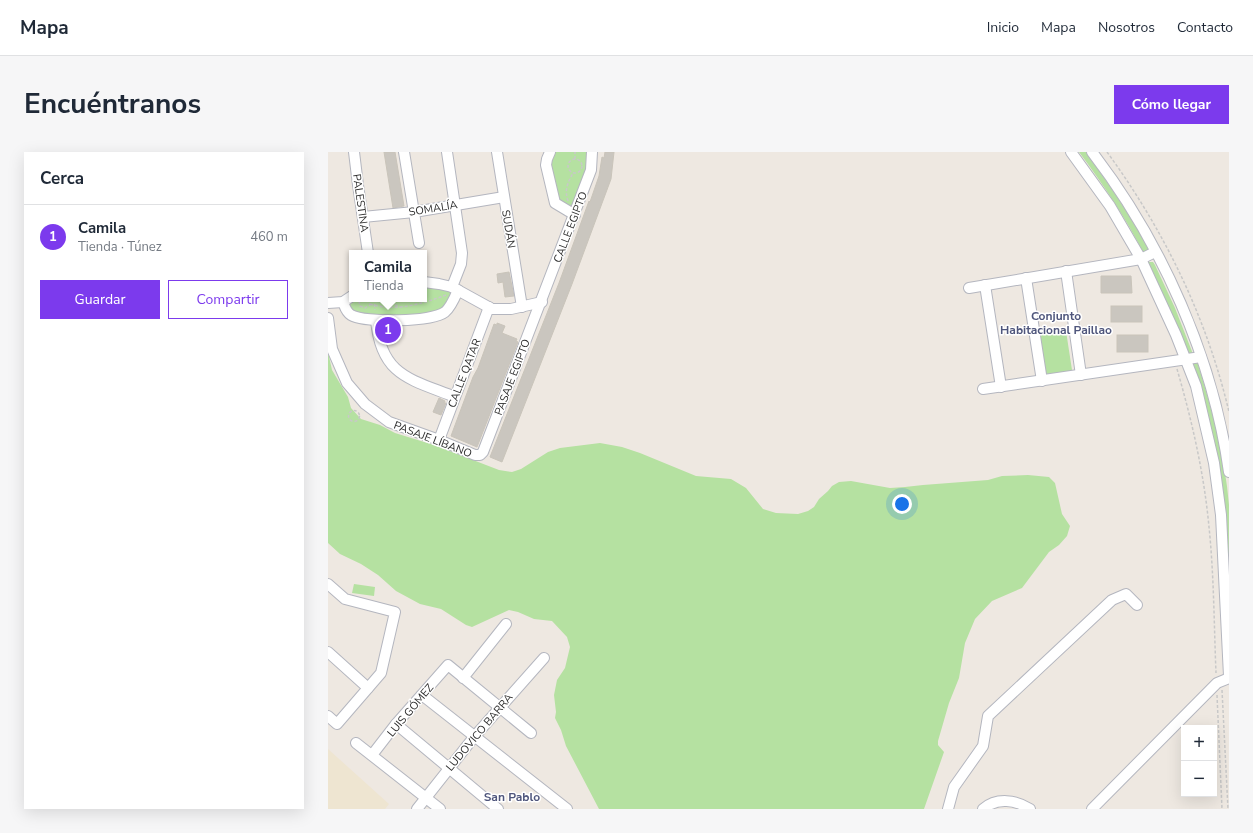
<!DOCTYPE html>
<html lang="es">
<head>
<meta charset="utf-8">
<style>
  body { margin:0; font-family:"Nunito Sans",sans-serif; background:#f6f6f7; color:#1f2937 }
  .controls { position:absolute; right:12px; bottom:12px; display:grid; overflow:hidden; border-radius:0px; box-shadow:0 4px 16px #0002 }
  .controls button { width:36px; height:36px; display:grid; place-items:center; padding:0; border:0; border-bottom:1px solid #e0e1e3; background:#fff; color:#1f2937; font:20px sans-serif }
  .you { position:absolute; left:574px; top:352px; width:14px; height:14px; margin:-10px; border:3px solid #fff; border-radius:50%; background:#1a73e8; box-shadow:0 0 0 6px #1a73e833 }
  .badge { display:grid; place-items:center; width:26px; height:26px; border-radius:50%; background:#7c3aed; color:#fff; font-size:13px; font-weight:700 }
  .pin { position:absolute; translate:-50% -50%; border:2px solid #fff; box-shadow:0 1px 4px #0006 }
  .popup { position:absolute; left:21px; top:98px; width:78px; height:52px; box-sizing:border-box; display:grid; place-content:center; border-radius:0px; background:#fff; filter:drop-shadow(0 1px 3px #0005); font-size:13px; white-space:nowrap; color:#747a83 }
  .popup b { font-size:15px; color:#1f2937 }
  .popup::after { content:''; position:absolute; left:50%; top:100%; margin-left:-8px; border:8px solid transparent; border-top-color:#fff }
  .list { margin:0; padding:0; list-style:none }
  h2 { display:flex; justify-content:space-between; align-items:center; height:52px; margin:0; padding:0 16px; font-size:17px }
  h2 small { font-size:13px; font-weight:400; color:#747a83 }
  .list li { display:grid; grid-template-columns:26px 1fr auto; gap:12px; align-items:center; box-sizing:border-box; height:64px; padding:0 16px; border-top:1px solid #e0e1e3 }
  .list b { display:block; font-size:15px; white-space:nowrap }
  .list p { margin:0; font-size:13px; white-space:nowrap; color:#747a83 }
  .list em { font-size:13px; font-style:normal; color:#747a83 }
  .actions { display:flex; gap:8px; padding:12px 16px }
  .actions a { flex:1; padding:9px 0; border:1px solid #7c3aed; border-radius:0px; text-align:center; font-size:14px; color:#7c3aed }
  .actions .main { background:#7c3aed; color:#fff }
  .map { position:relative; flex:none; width:901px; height:657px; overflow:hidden; border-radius:0px }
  header { display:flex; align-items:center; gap:24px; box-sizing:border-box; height:56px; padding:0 20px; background:#fff; border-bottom:1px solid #e0e1e3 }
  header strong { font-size:19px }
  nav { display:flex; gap:22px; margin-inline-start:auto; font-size:14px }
  .intro { display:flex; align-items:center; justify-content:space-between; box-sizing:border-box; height:96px; padding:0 24px }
  h1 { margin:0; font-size:28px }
  .button { padding:10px 18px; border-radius:0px; background:#7c3aed; color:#fff; font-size:14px; font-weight:700 }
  main { display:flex; gap:24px; padding:0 24px }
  aside { flex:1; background:#fff; border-radius:0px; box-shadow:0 4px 16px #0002 }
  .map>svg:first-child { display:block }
  .education { fill:#eee5d1 }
  .green { fill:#b5e1a1 }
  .building { fill:#cac6bf; stroke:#c9c4ba }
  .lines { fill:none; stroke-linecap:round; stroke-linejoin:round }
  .minor-casing { stroke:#b4b6bf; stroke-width:12 }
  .path { stroke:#c8c8c8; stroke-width:1.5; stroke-dasharray:3 2; stroke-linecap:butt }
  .minor { stroke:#fff; stroke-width:10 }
  .labels { text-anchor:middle; stroke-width:3; stroke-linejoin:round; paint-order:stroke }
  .street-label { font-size:11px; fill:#2d2d2d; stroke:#fff }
  .neighbourhood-label { font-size:12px; font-weight:bold; fill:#4f567c; stroke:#fff }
</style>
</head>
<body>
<header>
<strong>Mapa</strong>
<nav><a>Inicio</a><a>Mapa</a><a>Nosotros</a><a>Contacto</a></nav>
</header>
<div class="intro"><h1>Encuéntranos</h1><a class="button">Cómo llegar</a></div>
<main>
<aside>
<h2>Cerca<small></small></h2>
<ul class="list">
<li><span class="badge">1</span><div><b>Camila</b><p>Tienda · Túnez</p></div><em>460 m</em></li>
</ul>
<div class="actions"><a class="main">Guardar</a><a>Compartir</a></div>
</aside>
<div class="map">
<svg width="901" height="657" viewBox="0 0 901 657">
  <rect width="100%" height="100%" fill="#eee8e1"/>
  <!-- education -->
  <polygon class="education" points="0,597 61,652 57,657 0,657"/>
  <!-- green -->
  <g class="green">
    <polygon points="225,0 261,0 259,19 245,56 228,50 221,8"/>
    <path d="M751,0H758C780,31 802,63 821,96L820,100L818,101L815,100C797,65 775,32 751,0Z"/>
    <polygon points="821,110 825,110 827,113 847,156 865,202 862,205 821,112"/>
    <polygon points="96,133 123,138 124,145 118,156 110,160 62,166 25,161 20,150 24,147 96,147"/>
    <polygon points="738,179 744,218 741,222 718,225 712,182"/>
    <polygon points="0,200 4,218 20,245 23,256 33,267 52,273 67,281 106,293 171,318 184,320 193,317 220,300 232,296 272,291 294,295 312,301 368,324 403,327 418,336 435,357 448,361 470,362 480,359 486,355 491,347 500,339 504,334 511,330 523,329 562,336 577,335 595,333 660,328 674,324 700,323 721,325 727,331 734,362 742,374 739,384 731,393 721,400 694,436 664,449 647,467 637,491 631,526 621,551 610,589 610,593 616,600 596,657 271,657 238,594 233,578 227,566 228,560 226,543 229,528 237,516 242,495 239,485 224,469 206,467 190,460 181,458 144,475 138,473 113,457 92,452 68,439 50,423 33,412 12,402 0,391"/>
    <path d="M868,210L870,212C884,258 897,305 901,353C901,384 901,417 901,448L898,382L864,212Z"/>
    <polygon points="26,432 47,435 46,444 24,441"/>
  </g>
  <!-- building -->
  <g class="building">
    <polygon points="56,0 67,0 76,54 65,56"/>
    <polygon points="277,0 286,0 283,27 244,132 174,310 162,305 231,131 261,49 262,50 271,24 274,5 276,6"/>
    <polygon points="181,120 186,144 177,145 175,130 170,131 169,122"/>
    <polygon points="773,124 803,124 804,141 773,141"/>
    <rect x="783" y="154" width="31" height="16"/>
    <polygon points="169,171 177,174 174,181 189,187 188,189 190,190 149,295 123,284 145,225 150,216 166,172 169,173"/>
    <rect x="789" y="183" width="31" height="17"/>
    <polygon points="111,246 117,249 116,251 118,251 113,263 105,260"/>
  </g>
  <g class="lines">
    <!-- minor casing -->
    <g class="minor-casing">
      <g id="minor">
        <polyline points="26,0 30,33 40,101"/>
        <polyline points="76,0 91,91"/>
        <polyline points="119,0 134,101 133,112 124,135"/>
        <polyline points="169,0 194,155"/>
        <polyline points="222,0 219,7 218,13 227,51 247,63"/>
        <polyline points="743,0 782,54 813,107 848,183 868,234 886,311 893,363 901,524"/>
        <path d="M764,0C834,91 885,206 901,320"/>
        <polyline points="35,65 86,60 176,45"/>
        <polyline points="738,119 753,223"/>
        <polyline points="698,126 714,229"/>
        <polyline points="96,130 111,132 124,135 164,157 183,157 214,150"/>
        <polyline points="657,133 673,235"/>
        <polyline points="641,136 813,107 827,100"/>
        <path d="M15,150C17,155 18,160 23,163C37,171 104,170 117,160C123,155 127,145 130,138"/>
        <polyline points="0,151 15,150 24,144"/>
        <polyline points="0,166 4,197 19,231 37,252 61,270 111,288 147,303 152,303 155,300 263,18 264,0"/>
        <path d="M48,168C53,224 82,227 127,245"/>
        <polyline points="655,237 873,205"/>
        <polyline points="111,288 161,155"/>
        <polyline points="0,432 17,447 67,460 53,521 9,572 0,564"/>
        <polyline points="0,500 40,536"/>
        <polyline points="135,526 178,472"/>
        <polyline points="94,543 239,657"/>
        <polyline points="68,572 170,657"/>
        <polyline points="28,591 112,657"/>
        <polyline points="44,603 68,572 120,513 203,581"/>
        <polyline points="89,657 146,585 216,506"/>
        <polyline points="620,657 626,635 655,594 660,564 784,448 798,442 809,453"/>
        <path d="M655,657C669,645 688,648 702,657"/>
        <polyline points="764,657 889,531 901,526"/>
      </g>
    </g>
    <!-- path -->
    <g class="path">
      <path d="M779,0C836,78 879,166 901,260"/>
      <polyline points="247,7 247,0"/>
      <circle cx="247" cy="14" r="7"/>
      <path d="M240,49C236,38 240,30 245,21"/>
      <polyline points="46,147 47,158"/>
      <polyline points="53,147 72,155"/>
      <polyline points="31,149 32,154 37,156 42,153 41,147"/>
      <path d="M42,152C67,160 94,152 118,143"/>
      <path d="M849,217C864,269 876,321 881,375C886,423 886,473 888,521"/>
      <circle cx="26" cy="264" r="5.5"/>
      <polyline points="894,538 900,657"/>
      <polyline points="889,543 894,657"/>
    </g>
    <!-- minor -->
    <use href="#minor" class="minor"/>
  </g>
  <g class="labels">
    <!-- street labels -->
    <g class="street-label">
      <text transform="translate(33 51) rotate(82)" y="4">PALESTINA</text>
      <text transform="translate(105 56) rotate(-9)" y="4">SOMALÍA</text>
      <text transform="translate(242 75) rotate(-69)" y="4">CALLE EGIPTO</text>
      <text transform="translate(181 77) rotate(81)" y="4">SUDÁN</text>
      <text transform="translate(136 221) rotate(-69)" y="4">CALLE QATAR</text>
      <text transform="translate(184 225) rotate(-69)" y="4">PASAJE EGIPTO</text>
      <text transform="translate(105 287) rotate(21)" y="4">PASAJE LÍBANO</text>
      <text transform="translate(82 558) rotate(-50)" y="4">LUIS GÓMEZ</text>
      <text transform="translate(151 580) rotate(-50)" y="4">LUDOVICO BARRA</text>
    </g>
    <!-- neighbourhood labels -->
    <g class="neighbourhood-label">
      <text x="728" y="168">Conjunto<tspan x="728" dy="14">Habitacional Paillao</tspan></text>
      <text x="184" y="649">San Pablo</text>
    </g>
  </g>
</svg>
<div class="controls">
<button>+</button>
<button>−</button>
</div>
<div class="you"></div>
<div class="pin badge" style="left:60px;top:178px">1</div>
<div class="popup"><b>Camila</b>Tienda</div>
</div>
</main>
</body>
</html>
